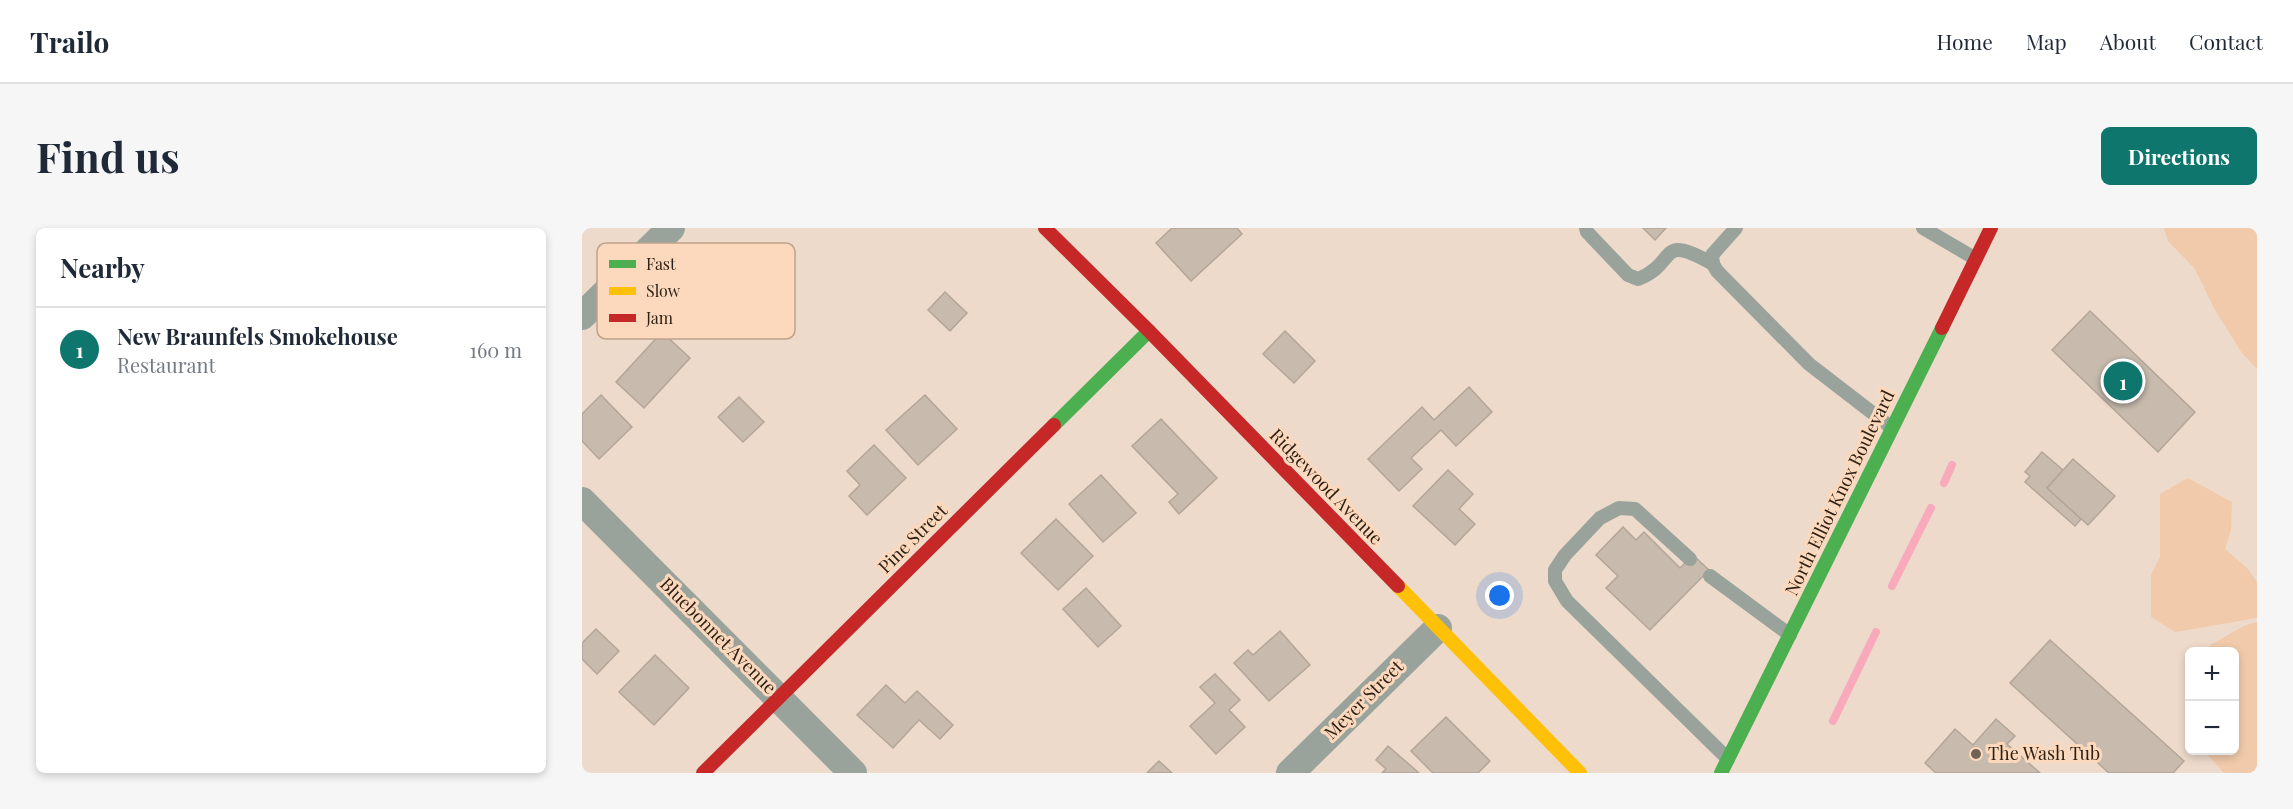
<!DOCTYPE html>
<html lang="en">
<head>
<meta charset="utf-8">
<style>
  body { margin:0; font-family:"Playfair Display",serif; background:#f6f6f7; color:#1f2937 }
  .controls { position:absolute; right:18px; bottom:18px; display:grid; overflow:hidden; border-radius:9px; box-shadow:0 3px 9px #0003 }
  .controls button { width:54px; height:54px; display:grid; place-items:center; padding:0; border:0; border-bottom:2px solid #e0e1e3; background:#fff; color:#1f2937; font:30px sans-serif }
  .you { position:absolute; left:918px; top:368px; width:21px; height:21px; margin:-15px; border:4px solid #fff; border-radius:50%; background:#1a73e8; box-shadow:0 0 0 9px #1a73e833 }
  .badge { display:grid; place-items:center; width:39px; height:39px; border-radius:50%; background:#0f766e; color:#fff; font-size:20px; font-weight:700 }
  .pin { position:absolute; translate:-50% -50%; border:3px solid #fff; box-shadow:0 2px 6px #0006 }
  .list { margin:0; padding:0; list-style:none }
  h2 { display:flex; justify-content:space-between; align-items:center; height:78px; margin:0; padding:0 24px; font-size:26px }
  h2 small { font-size:20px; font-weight:400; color:#747a83 }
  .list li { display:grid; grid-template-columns:39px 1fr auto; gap:18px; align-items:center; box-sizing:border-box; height:84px; padding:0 24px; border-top:2px solid #e0e1e3 }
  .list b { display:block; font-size:22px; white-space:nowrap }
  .list p { margin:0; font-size:20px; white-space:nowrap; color:#747a83 }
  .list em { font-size:20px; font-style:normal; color:#747a83 }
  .map { position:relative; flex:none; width:1675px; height:545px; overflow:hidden; border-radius:9px }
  header { display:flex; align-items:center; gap:36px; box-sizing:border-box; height:84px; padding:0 30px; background:#fff; border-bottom:2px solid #e0e1e3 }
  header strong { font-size:28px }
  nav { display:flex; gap:33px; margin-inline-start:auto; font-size:21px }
  .intro { display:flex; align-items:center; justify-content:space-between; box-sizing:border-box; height:144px; padding:0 36px }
  h1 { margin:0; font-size:42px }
  .button { padding:15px 27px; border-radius:9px; background:#0f766e; color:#fff; font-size:21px; font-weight:700 }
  main { display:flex; gap:36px; padding:0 36px }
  aside { flex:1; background:#fff; border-radius:9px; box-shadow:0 3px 9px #0003 }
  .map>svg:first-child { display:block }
  .green { fill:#f0caaa }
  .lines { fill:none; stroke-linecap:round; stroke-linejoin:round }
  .stream { stroke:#f8aabc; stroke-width:8 }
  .building { fill:#c8bbae; stroke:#b3a699; stroke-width:1.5 }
  .lane { stroke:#99a39b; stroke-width:14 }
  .street { stroke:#99a39b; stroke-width:28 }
  .fast { stroke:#4caf50; stroke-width:14 }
  .slow { stroke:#ffc107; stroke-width:14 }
  .jam { stroke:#c62828; stroke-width:14 }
  .poi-dot { fill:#706255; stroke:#fcd9bc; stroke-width:2 }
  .labels { text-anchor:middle; stroke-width:6; stroke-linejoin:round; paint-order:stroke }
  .street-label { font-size:18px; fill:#2d2116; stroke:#fcd9bc }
  .poi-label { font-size:18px; fill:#2d2116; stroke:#fcd9bc; text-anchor:start }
  .key { fill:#fcd9bc; stroke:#bea28a; stroke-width:1.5 }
  .key-label { font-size:16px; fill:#2d2116 }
</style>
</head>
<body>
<header>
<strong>Trailo</strong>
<nav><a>Home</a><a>Map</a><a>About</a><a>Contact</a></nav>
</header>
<div class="intro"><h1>Find us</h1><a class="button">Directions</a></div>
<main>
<aside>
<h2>Nearby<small></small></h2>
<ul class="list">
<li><span class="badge">1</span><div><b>New Braunfels Smokehouse</b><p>Restaurant</p></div><em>160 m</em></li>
</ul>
</aside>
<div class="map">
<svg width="1675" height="545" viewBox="0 0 1675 545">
  <rect width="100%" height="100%" fill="#eddacb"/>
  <!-- green -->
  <g class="green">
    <polygon points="1582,0 1675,0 1675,141 1660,125 1632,80 1613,41 1586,13"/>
    <polygon points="1606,250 1650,274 1649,302 1643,321 1665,340 1675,354 1675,390 1593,404 1569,389 1569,347 1578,329 1578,266"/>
    <polygon points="1675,394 1675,545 1644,545 1641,544 1622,523 1652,522 1652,424 1628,423 1628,417 1664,397"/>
  </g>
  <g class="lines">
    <!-- stream -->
    <g class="stream">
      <polyline points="1362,255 1370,237"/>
      <polyline points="1310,358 1349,280"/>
      <polyline points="1251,493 1294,404"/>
    </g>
  </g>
  <!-- building -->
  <g class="building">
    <polygon points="590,0 655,0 660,6 609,53 574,15"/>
    <polygon points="1061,0 1084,0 1073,12"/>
    <polygon points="363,64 385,85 368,103 346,82"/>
    <polygon points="1508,83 1613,184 1576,224 1470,122"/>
    <polygon points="703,103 733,133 712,155 681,126"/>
    <polygon points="80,104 108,130 62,180 34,154"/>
    <polygon points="887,159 910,184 874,218 859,202 829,230 840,241 817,263 786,231 840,179 852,192"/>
    <polygon points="19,167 50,199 17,231 0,213 0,186"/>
    <polygon points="343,167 375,201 336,237 304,202"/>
    <polygon points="157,169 182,194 161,214 136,189"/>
    <polygon points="579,191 635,250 597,286 587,274 596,266 550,218"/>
    <polygon points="292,217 324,250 285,287 267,268 278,257 265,243"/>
    <polygon points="1460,224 1481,242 1465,260 1499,291 1493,298 1443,254 1448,248 1443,244"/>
    <polygon points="1491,231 1533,268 1506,297 1465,260"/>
    <polygon points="866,242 891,266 877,281 893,296 873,317 831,278"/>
    <polygon points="519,247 554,285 521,314 487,276"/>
    <polygon points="474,291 511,328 476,362 439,325"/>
    <polygon points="1041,299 1054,312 1062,304 1098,340 1111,327 1127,342 1068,402 1024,360 1036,348 1014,327"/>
    <polygon points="504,360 539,398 516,419 481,381"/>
    <polygon points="14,401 37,423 15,446 0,431 0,415"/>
    <polygon points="698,403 728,437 687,473 652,435 666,422 671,427"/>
    <polygon points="1468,412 1602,533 1591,545 1527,545 1428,455"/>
    <polygon points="73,427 107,460 72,497 37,464"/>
    <polygon points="633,446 658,472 647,482 663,499 634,526 608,498 633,475 618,459"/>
    <polygon points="304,457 323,475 335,463 371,497 358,511 337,492 311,520 275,487"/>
    <polygon points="864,489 908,533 896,545 851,545 829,523"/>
    <polygon points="1414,491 1433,508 1425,516 1458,545 1354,545 1343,535 1373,501 1391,517"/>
    <polygon points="806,518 837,545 800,545 804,541 794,532"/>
    <polygon points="577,533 590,545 565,545"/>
  </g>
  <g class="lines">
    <!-- lane -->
    <g class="lane">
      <path d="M1004,0L1005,4L1046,47L1056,51C1097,35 1074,4 1131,36"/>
      <polyline points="1154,0 1130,27 1131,36 1135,43 1227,136 1310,200"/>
      <polyline points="1341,0 1394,31"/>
      <polyline points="1108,331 1053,281 1037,280 1018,290 983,327 973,342 973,353 985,373 1146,531"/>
      <polyline points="1128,348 1208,407"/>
    </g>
    <!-- street -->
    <g class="street">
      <polyline points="0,88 89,0"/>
      <polyline points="0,273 271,545"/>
      <polyline points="708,545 856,400"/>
    </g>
    <!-- fast -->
    <g class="fast">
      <polyline points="472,197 567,103"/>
      <polyline points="1139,545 1360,100"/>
    </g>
    <!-- slow -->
    <polyline class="slow" points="816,358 998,545"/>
    <!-- jam -->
    <g class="jam">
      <polyline points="463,0 567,103 816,358"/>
      <polyline points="1360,100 1409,0"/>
      <polyline points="121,545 472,197"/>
    </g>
  </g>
  <!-- markers -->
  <circle class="poi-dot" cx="1394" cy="526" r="6"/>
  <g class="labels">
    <!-- street labels -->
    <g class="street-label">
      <text transform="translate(744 259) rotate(46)" y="6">Ridgewood Avenue</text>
      <text transform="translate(1258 265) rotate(-64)" y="6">North Elliot Knox Boulevard</text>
      <text transform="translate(331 311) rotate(-45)" y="6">Pine Street</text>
      <text transform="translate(136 408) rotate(45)" y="6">Bluebonnet Avenue</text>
      <text transform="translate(782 472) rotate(-45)" y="6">Meyer Street</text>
    </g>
    <!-- poi labels -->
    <g class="poi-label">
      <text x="1406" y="532">The Wash Tub</text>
    </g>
  </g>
  <!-- legend -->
  <rect x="15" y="15" width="198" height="96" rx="9" class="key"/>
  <rect x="27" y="32" width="27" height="8" fill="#4caf50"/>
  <rect x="27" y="59" width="27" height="8" fill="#ffc107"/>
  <rect x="27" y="86" width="27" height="8" fill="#c62828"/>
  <g class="key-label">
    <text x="64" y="42">Fast</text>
    <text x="64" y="69">Slow</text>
    <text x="64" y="96">Jam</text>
  </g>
</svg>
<div class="controls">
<button>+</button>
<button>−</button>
</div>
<div class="you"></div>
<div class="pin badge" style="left:1541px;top:153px">1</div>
</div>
</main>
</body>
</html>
